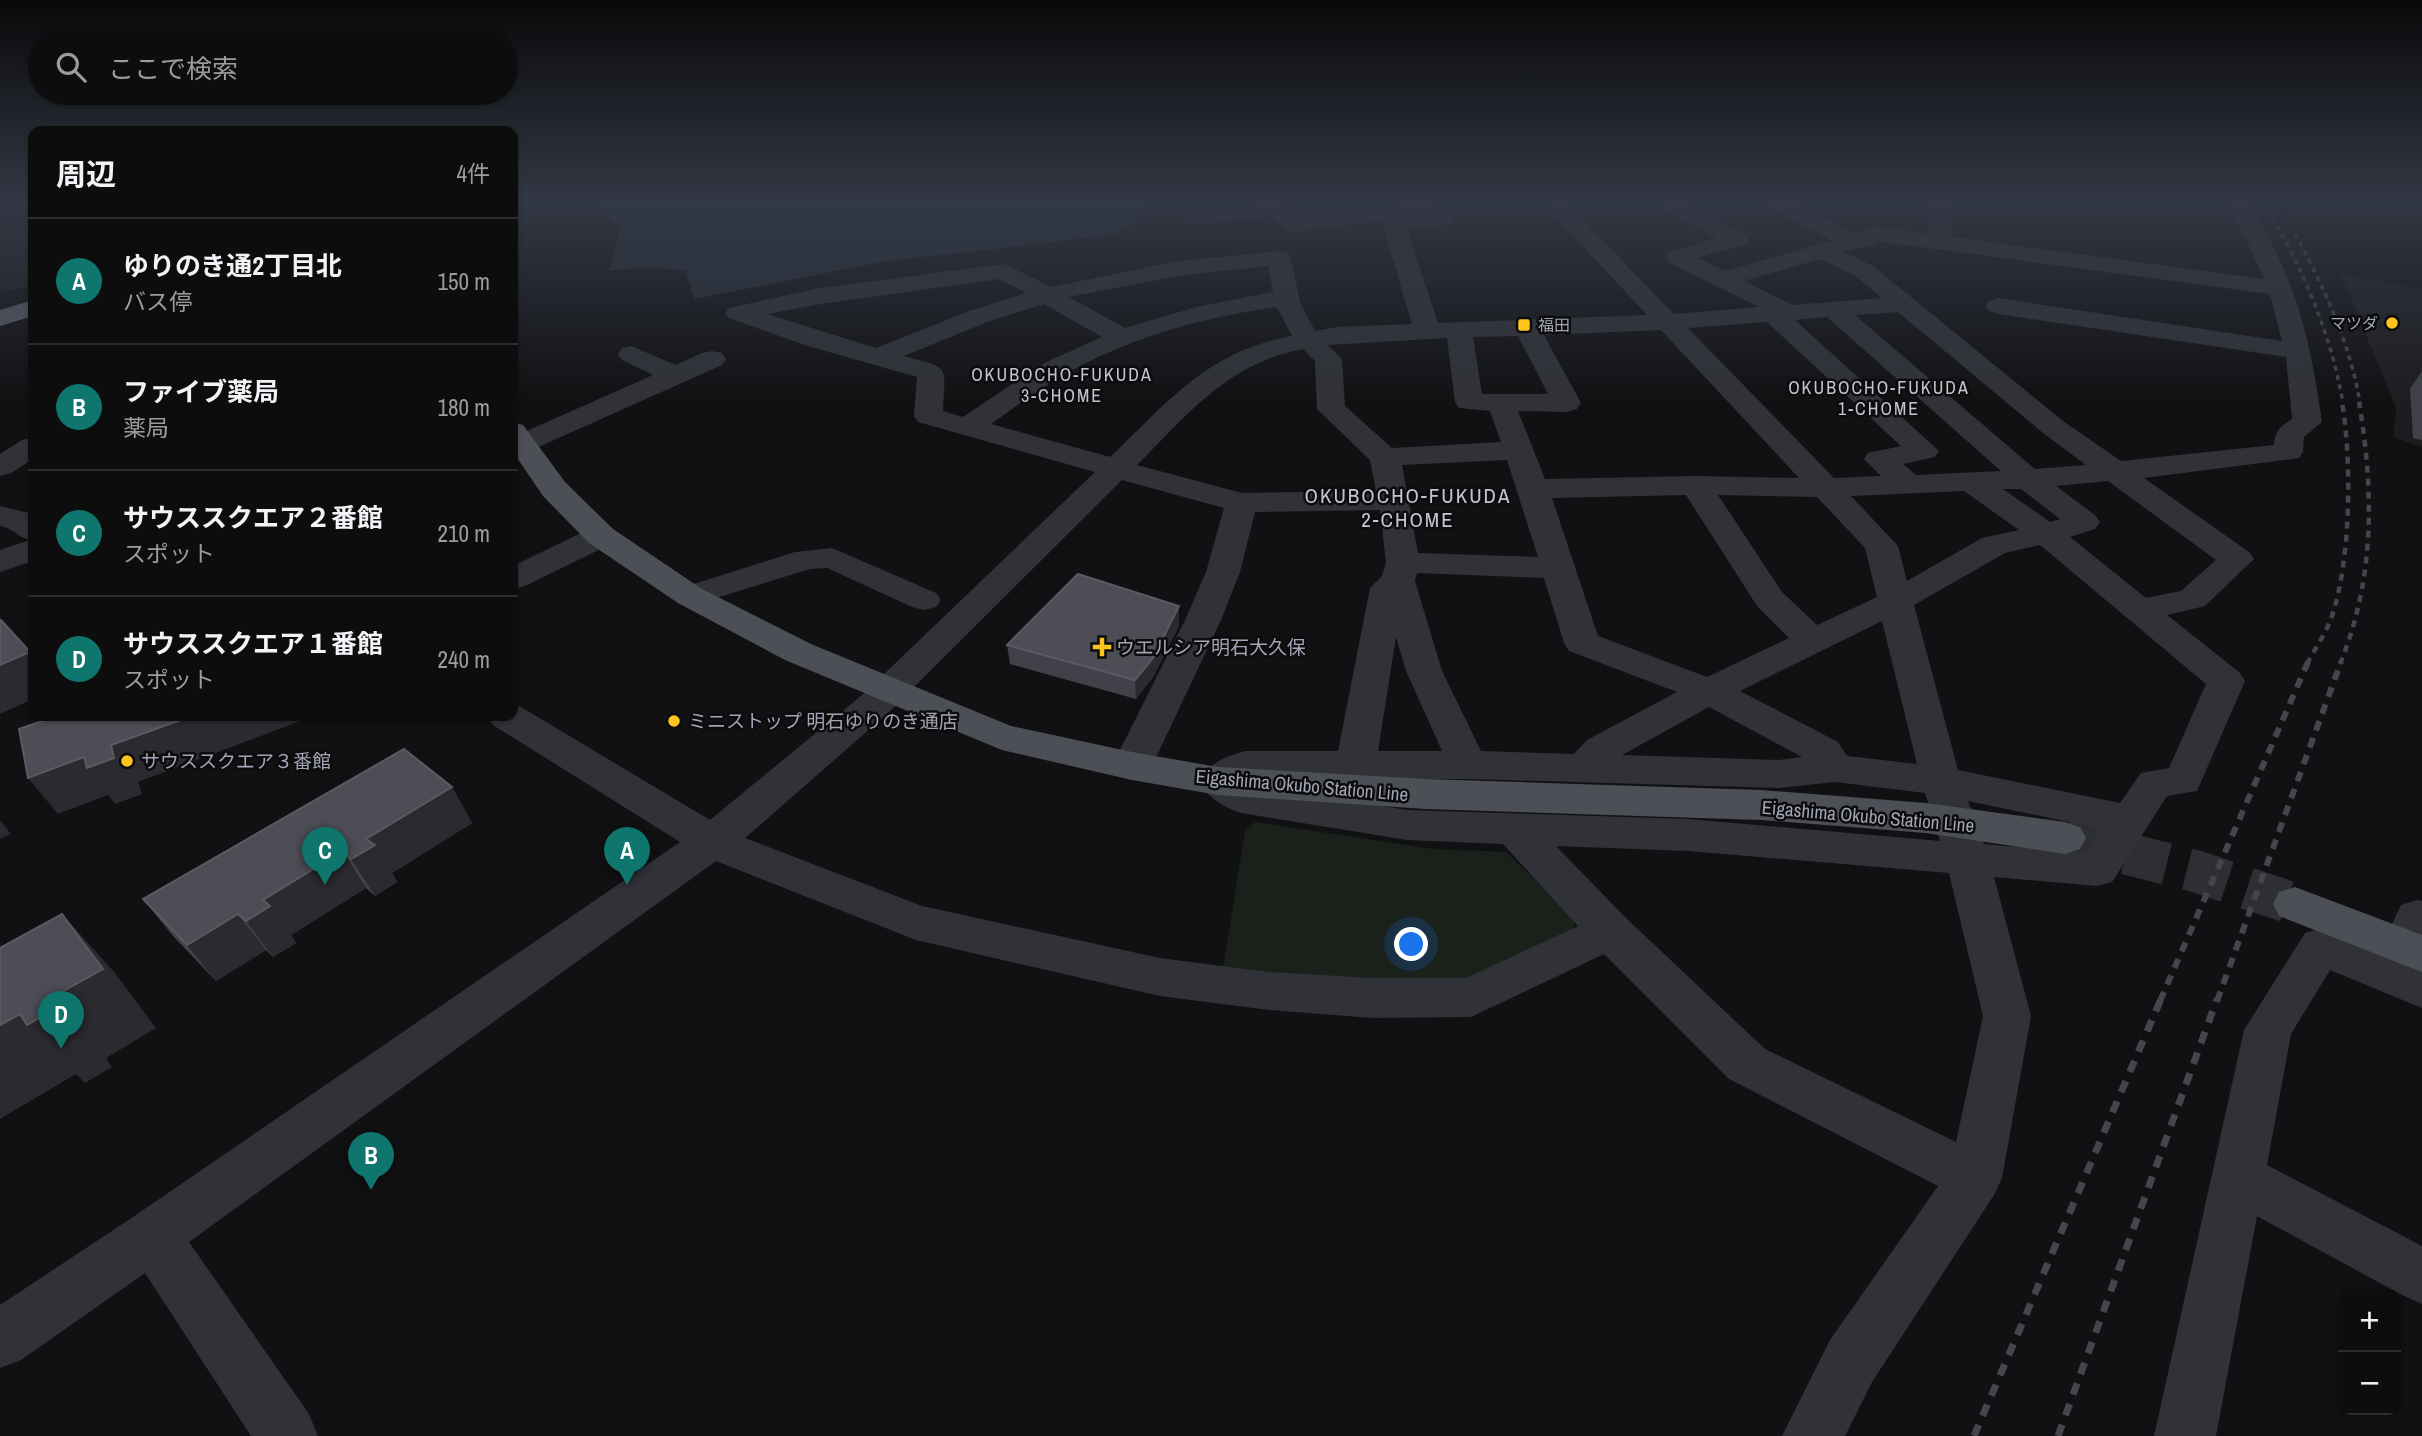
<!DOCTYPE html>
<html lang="ja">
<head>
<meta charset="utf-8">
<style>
  body { margin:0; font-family:"Archivo Narrow","Noto Sans JP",sans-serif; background:#1b1b1c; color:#f1f3f6 }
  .controls { position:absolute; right:21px; bottom:21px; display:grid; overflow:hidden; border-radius:14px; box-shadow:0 2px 5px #0004 }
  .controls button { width:63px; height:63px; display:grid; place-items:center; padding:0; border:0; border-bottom:2px solid #2d2d2e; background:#0d0d0e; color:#f1f3f6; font:35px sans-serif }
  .you { position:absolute; left:1412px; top:945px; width:24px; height:24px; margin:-18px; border:5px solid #fff; border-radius:50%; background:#1a73e8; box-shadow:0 0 0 10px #1a73e833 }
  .badge { display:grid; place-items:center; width:46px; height:46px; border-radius:50%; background:#0f766e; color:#fff; font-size:23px; font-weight:700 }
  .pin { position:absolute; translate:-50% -58px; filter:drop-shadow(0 2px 4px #0008) }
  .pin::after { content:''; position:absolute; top:37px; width:24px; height:21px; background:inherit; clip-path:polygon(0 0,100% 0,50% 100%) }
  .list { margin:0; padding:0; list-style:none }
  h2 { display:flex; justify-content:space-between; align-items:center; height:91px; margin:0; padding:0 28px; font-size:30px }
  h2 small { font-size:23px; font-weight:400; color:#9a9c9e }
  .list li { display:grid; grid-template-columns:46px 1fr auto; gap:21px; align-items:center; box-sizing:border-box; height:126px; padding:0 28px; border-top:2px solid #2d2d2e }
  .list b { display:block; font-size:26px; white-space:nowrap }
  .list p { margin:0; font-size:23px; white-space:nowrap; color:#9a9c9e }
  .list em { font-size:23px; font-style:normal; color:#9a9c9e }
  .icon { flex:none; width:38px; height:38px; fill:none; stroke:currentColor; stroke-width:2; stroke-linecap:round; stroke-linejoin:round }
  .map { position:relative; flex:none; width:2422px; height:1436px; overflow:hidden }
  .search { position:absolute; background:#0d0d0e; box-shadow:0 2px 5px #0004; left:28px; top:28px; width:490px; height:77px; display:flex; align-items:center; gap:18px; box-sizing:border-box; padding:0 24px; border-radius:38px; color:#9a9c9e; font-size:26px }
  .panel { position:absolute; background:#0d0d0e; box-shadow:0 2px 5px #0004; left:28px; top:126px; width:490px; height:595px; border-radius:14px }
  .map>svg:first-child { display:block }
  .built { fill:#1d1d20 }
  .green { fill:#19211a }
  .water { fill:#262e37 }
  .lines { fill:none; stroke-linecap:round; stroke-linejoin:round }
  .major-tunnel { stroke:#2e2f33; stroke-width:42; stroke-dasharray:42 21; stroke-linecap:butt }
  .minor { fill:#313238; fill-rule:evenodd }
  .major { fill:#4d4f57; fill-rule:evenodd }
  .highway { fill:#5d5f69; fill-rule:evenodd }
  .rail-far3 { stroke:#44464d; stroke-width:3.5; stroke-dasharray:5 4.5; stroke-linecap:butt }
  .rail-far2 { stroke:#44464d; stroke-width:4.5; stroke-dasharray:7 6; stroke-linecap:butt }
  .rail-far1 { stroke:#44464d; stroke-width:6; stroke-dasharray:10 8; stroke-linecap:butt }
  .rail { stroke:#44464d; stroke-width:7; stroke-dasharray:12 10; stroke-linecap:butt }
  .wall { fill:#414249 }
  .shaded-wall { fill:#2a2a2f }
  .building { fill:#4c4d55; stroke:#595b64; stroke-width:2 }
  .poi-dot { fill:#ffc41c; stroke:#0c0c0d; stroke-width:2.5 }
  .labels { text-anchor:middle; stroke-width:5; stroke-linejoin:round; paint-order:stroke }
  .far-poi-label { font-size:16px; fill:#a1a5b5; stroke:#0c0c0d; text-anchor:end }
  .far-neighbourhood-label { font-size:18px; letter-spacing:2px; fill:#c2c5d0; stroke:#0c0c0d }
  .poi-label { font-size:19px; fill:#a1a5b5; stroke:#0c0c0d; text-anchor:start }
  .street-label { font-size:19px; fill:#a1a5b5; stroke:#0c0c0d }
  .neighbourhood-label { font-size:21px; letter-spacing:2px; fill:#c2c5d0; stroke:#0c0c0d }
</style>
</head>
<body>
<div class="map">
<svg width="2422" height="1436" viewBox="0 0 2422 1436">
  <rect width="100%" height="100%" fill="#111113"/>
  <!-- built -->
  <g class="built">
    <polygon points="0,201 33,201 33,286 0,292"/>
    <polygon points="2341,274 2422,289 2422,447 2393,437 2396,408"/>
  </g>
  <!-- green -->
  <polygon class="green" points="1255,822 1433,849 1506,852 1575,918 1572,933 1472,986 1336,981 1223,967 1245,832"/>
  <!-- water -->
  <polygon class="water" points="587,201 1147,201 1138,220 1119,234 881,262 694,299 686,271 651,267 609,271 620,229 599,208"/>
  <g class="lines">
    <!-- major-tunnel -->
    <polyline class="major-tunnel" points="2065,838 2195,871 2295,904"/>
    <!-- minor -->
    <g class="minor">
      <path d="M1397,201C1417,201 1441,201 1454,219L1451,224L1407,230L1438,323L1647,315L1541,201H1564L1674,314L1759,307L1668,262L1664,257L1668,252L1717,238L1657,206L1654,201H1682L1745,234L1749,239L1745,244L1697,258L1725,271L1832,241L1767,206L1764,201H1792L1855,234L1872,226L1929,234V201H1951L1952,237L2264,279L2245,236L2225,201H2247C2295,275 2310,336 2322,422L2304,437L2303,452L2299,458L2144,478L2249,552L2254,559L2205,606L2167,615L2239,672L2245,681L2197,791L2167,796L2112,882L2097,886L1994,877L2031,1016L2002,1178L1994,1195L1872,1382L1845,1436H1782L1830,1340L1938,1186L1729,1079L1604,954L1471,1017L1373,1018L1269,1010L1160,996L916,940L716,861L189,1242L309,1414L318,1436H251L145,1273L21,1360L0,1368V1305L133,1217L680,842L493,725L488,716H513V705L521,707L710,820L862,695L1095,472L918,422L914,416L917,377L808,346L729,318L725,313L729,308L820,288L1004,264L1051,287L1178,261L1279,251L1287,253L1291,258L1300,302L1315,331L1337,327L1412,324L1383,225L1387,220L1292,232L1284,230L1271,216L1194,225L1186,223L1183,218L1186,213L1194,211L1277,202L1285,204L1297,218L1400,205ZM1877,241L2270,294L2282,341L1998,298L1989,301L1985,306L1989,311L1998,314L2286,357L2292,419C2280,427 2275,430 2274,445L2121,461L2063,421L1873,266L1843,252L1874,244ZM1820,259L1855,276L1882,298L1793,305L1744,281ZM1268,266L1273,292L1196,307L1125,328L1069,297L1178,276ZM1000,279L1026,293L969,311L876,348L767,314L820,304ZM1044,304L1102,337L1044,363L963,417L943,411C945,363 951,369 904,356L987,322ZM1277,307L1292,336C1207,351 1169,401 1110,457L991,424C1014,408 1037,390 1062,376C1127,338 1203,317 1277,307ZM1898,312L2043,433L2086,465L2035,469L1855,315ZM1827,317L2001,471L1916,475L1903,464L1935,457L1939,451L1795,320ZM1767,322L1901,446L1868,453L1864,459L1881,476L1834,478L1688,328ZM1661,330L1799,478L1696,476L1545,479L1518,411L1567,412L1577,409L1581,403L1544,335ZM1518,336L1548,394H1482L1473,337ZM1447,338L1455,402L1459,408L1490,411L1501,442L1392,448L1345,406L1342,359L1328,345ZM1303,349L1315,361L1317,409L1370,460L1376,491L1242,493L1137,465C1188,414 1228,363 1303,349ZM1507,460L1538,557L1418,553L1402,465ZM1122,480L1224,508L1206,572L1185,620L1112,766L1118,776L1132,780L1146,776L1152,766L1221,620L1240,572L1255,512L1380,510L1386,562L1382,576L1370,588L1338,751H1245C1227,756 1207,764 1198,781C1207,797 1223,807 1241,813L1407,840L1503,844L1578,926L1466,978H1373L1269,972L1160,958L922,906L745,838L888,713ZM2108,481L2216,560L2181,591L2146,598L2070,537L2095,529L2100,522L2095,515L2056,486ZM2003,489H2021L2060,519L2050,522ZM1964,491L2019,530L1982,538L1907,581L1898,546L1851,496ZM1686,495L1757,606L1789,638L1707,677L1598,636L1552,498ZM1718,495L1817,497L1865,548L1877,597L1817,625L1782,592ZM2040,545L2206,684L2169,768L2141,773L2120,803L1958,770L1914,605L2005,553ZM1417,573L1544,578L1564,643L1569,651L1677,692L1587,740L1574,754L1481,751L1442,671L1415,581ZM1882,621L1917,764L1847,756L1838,742L1740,691ZM1396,637L1406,671L1442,751H1378ZM1709,707L1802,757L1779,760L1622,755ZM1252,779H1468L1779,788L1835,782L1925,793L1940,841L1688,819L1407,810L1252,785L1248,782ZM1968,801L2102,829L2086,853L1984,844ZM1556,846L1688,851L1949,873L1983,1016L1956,1142L1765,1049L1626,918Z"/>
      <polygon points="631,346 676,365 702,353 712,351 722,353 726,359 722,365 534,449 523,452 513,449 513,437 653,375 622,360 618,354 622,348"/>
      <polygon points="33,437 33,459 11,473 0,476 0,454 22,440"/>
      <path d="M0,506L33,514V561L0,572V550L30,540C17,537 15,529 0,526Z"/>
      <polygon points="601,526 613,529 617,536 613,543 525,586 513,589 513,566 589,529"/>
      <polygon points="832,548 936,593 941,600 936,607 924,610 912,607 827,568 810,569 690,606 678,603 673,596 678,589 795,552"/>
      <polygon points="2417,900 2422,901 2422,958 2418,967 2422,968 2422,1008 2330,970 2291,1034 2267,1165 2422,1246 2422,1304 2402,1295 2257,1216 2216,1436 2154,1436 2244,1030 2305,933 2321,928 2379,951 2401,905"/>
    </g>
    <!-- major -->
    <g class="major">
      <polygon points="513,422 523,425 565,482 613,529 702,589 811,644 1011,726 1132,752 1218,767 1426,779 1761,790 1926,803 2065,822 2080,827 2086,838 2080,849 2065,854 1926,833 1761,820 1426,809 1218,795 1132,780 1002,750 785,660 678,603 589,543 543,496 513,452"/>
      <polygon points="2295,887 2422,935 2422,972 2279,916 2273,904 2279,892"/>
    </g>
    <!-- highway -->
    <polygon class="highway" points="33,300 33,316 0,326 0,310"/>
    <!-- rail-far3 -->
    <g class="rail-far3">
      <path d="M2263,201C2301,265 2330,329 2343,403"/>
      <path d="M2295,234C2324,287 2350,343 2360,403"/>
    </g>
    <!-- rail-far2 -->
    <g class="rail-far2">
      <path d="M2307,664C2315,648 2326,634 2332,616C2351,559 2352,461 2342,402"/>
      <path d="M2340,664C2375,578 2374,492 2359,402"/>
    </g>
    <!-- rail-far1 -->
    <g class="rail-far1">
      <polyline points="2160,1001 2308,662"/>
      <polyline points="2217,1001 2341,662"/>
    </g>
    <!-- rail -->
    <g class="rail">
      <polyline points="1974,1436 2161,999"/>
      <polyline points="2058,1436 2217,999"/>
    </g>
  </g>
  <!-- wall -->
  <g class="wall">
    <polygon points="2422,371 2422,440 2413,438 2410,389"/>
    <polygon points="1179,626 1153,677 1136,699 1010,664 1007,645"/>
    <polygon points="452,787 472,823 392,873 397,882 375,896 366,888 291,935 296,943 273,957 266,950 216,981 173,936 143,899"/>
  </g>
  <!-- shaded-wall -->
  <g class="shaded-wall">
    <polygon points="1179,606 1179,626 1153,677 1136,699 1135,680"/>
    <polygon points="30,652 33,657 33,699 0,714 0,665"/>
    <polygon points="192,716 314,716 138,782 142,794 115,804 108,795 58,814 28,778 111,745"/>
    <polygon points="452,787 472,823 392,873 397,882 375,896 351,859 366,839"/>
    <polygon points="0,820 11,834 0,839"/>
    <polygon points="343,851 366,888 291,935 296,943 273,957 246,921 263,900"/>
    <polygon points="62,914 115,973 156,1028 106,1058 112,1067 85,1083 76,1074 0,1119 0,1025 49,999"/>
    <polygon points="238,914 266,950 216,981 187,945"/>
  </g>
  <!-- building -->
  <g class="building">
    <polygon points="1078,574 1179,606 1153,658 1135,680 1007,645"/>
    <polygon points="0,620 1,620 30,652 0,665"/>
    <polygon points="57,716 192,716 111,745 114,758 87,768 84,757 28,778 19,729"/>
    <polygon points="404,749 452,787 366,839 375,845 351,859 343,851 263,900 270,906 246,921 238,914 187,945 143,899"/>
    <polygon points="62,914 103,969 49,999 55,1009 27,1025 20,1014 0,1025 0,948"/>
  </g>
  <!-- sky -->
  <linearGradient id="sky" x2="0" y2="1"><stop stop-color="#09090a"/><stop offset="0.5" stop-color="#323844"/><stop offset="1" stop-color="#323844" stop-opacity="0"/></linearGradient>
  <rect width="2422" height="402" fill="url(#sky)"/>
  <!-- markers -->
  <g class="poi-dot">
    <circle cx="2392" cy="323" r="7"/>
    <rect x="1517" y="318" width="14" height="14" rx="3.5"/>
    <path d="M1098.5 636.5h7v7h7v7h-7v7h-7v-7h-7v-7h7z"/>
    <circle cx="674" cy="721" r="7"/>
    <circle cx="127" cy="761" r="7"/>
  </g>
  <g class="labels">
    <!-- far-poi labels -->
    <g class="far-poi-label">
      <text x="2378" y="329">マツダ</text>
      <text x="1538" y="331" text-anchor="start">福田</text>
    </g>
    <!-- far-neighbourhood labels -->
    <g class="far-neighbourhood-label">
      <text x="1062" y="381">OKUBOCHO-FUKUDA<tspan x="1062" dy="21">3-CHOME</tspan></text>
      <text x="1879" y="394">OKUBOCHO-FUKUDA<tspan x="1879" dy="21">1-CHOME</tspan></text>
    </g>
    <!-- poi labels -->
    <g class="poi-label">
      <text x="1116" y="654">ウエルシア明石大久保</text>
      <text x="688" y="728">ミニストップ 明石ゆりのき通店</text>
      <text x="141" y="768">サウススクエア３番館</text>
    </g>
    <!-- street labels -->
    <g class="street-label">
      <text transform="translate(1302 785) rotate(5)" y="7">Eigashima Okubo Station Line</text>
      <text transform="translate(1868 816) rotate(5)" y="7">Eigashima Okubo Station Line</text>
    </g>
    <!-- neighbourhood labels -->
    <g class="neighbourhood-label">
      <text x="1408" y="503">OKUBOCHO-FUKUDA<tspan x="1408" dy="24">2-CHOME</tspan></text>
    </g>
  </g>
</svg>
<div class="controls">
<button>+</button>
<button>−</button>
</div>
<div class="you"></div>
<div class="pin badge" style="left:627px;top:885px">A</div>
<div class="pin badge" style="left:371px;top:1190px">B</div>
<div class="pin badge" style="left:325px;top:885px">C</div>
<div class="pin badge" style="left:61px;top:1049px">D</div>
<div class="search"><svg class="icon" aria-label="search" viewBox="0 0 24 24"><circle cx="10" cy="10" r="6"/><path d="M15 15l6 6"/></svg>ここで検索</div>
<section class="panel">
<h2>周辺<small>4件</small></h2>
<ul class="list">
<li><span class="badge">A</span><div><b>ゆりのき通2丁目北</b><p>バス停</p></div><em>150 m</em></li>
<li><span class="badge">B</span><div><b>ファイブ薬局</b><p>薬局</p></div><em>180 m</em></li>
<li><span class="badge">C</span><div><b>サウススクエア２番館</b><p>スポット</p></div><em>210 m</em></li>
<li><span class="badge">D</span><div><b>サウススクエア１番館</b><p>スポット</p></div><em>240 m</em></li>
</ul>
</section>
</div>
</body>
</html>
